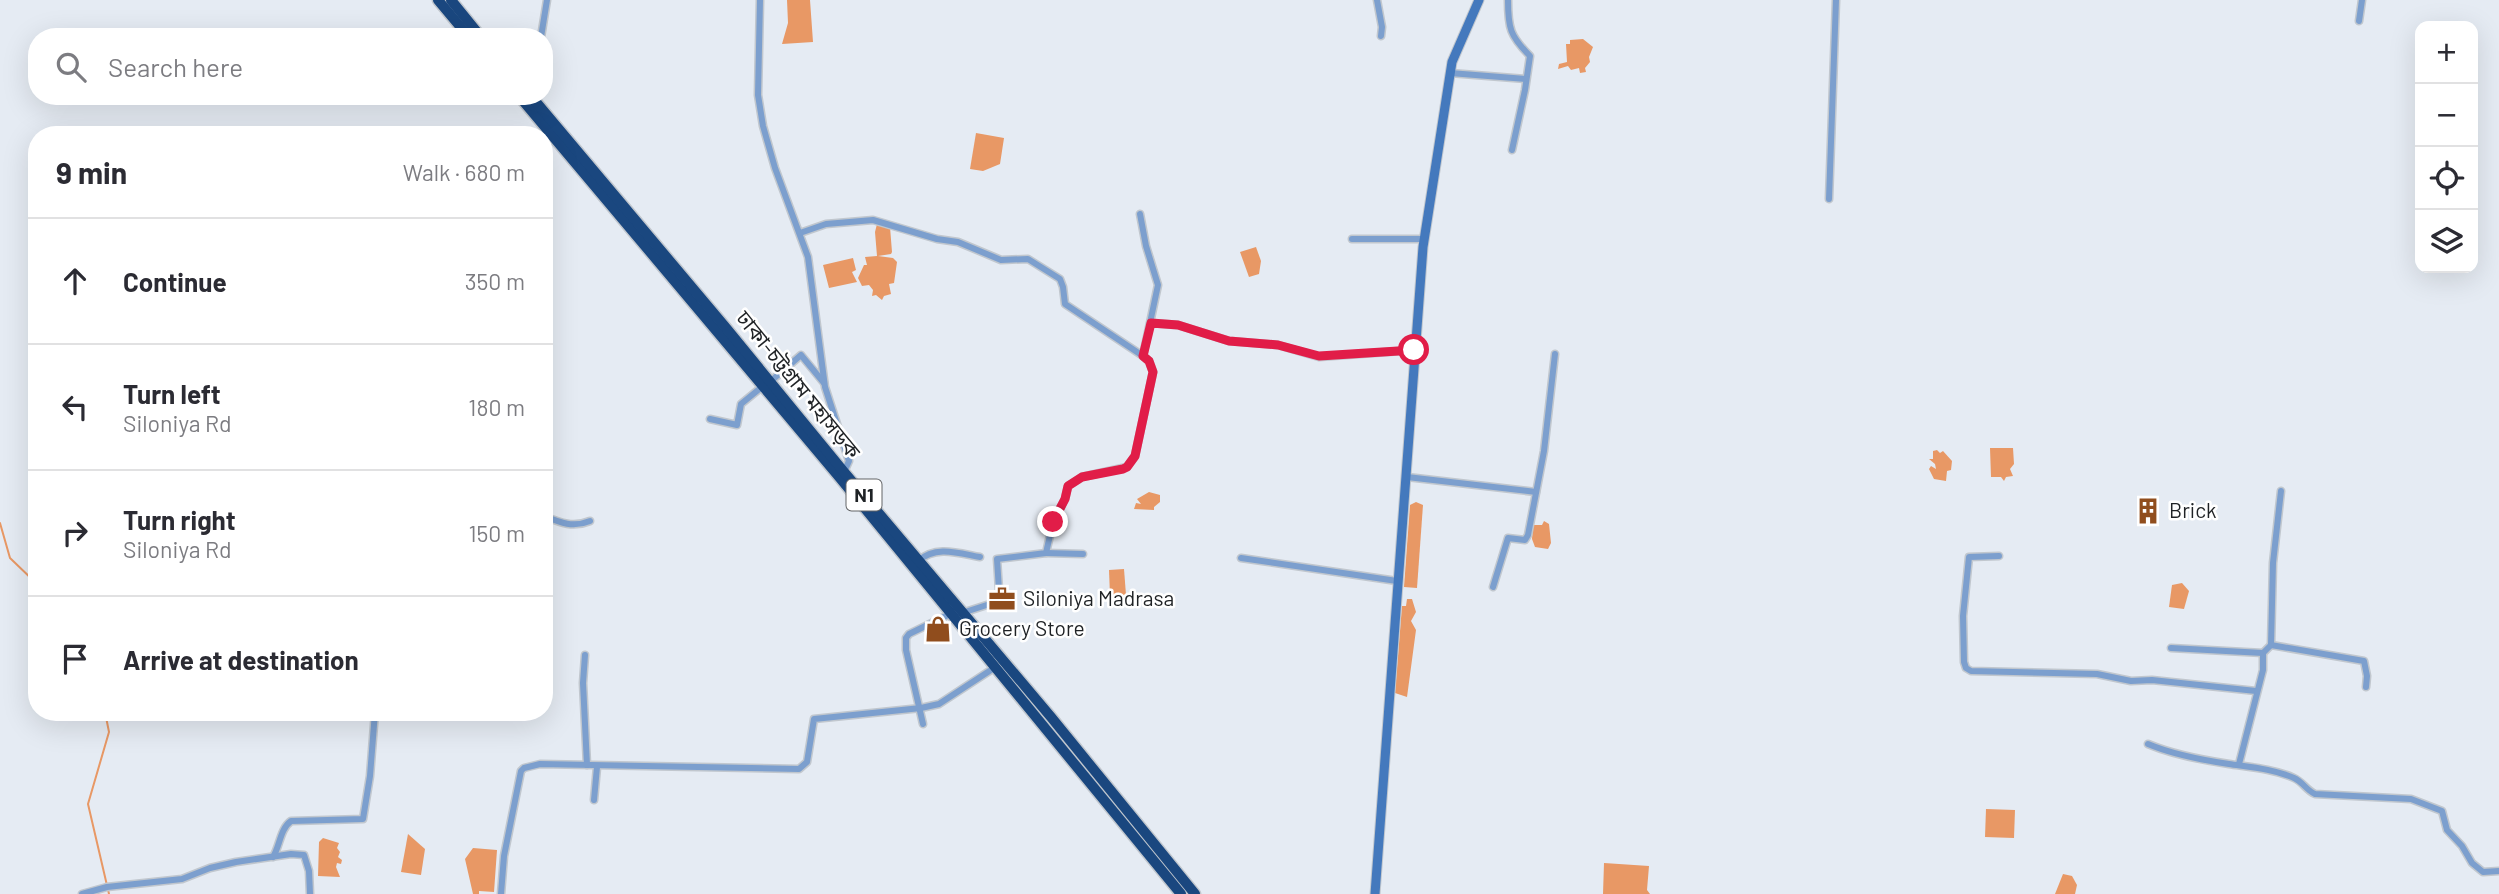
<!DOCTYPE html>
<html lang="en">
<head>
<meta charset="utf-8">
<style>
  body { margin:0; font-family:Barlow,"Noto Sans Bengali",sans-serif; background:#f7f7f7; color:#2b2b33 }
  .controls { position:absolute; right:21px; top:21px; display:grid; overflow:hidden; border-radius:14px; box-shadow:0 7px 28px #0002 }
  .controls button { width:63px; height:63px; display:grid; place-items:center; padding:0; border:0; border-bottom:2px solid #e1e1e2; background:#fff; color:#2b2b33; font:35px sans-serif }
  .stop { position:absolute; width:21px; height:21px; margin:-16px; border:5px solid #e11d48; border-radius:50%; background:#fff }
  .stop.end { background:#e11d48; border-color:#fff; box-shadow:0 2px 7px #0008 }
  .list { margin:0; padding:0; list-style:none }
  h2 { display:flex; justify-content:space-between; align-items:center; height:91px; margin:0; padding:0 28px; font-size:30px }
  h2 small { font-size:23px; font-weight:400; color:#7c7c81 }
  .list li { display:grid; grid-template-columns:46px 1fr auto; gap:21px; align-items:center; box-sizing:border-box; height:126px; padding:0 28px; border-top:2px solid #e1e1e2 }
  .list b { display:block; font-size:26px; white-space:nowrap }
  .list p { margin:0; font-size:23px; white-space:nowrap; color:#7c7c81 }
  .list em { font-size:23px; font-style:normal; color:#7c7c81 }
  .icon { flex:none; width:38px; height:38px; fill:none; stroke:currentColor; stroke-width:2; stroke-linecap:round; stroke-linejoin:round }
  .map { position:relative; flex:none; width:2499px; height:894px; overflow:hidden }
  .search { position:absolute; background:#fff; box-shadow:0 7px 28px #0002; left:28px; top:28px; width:525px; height:77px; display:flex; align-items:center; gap:18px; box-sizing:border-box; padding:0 24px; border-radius:28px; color:#7c7c81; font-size:26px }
  .panel { position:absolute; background:#fff; box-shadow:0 7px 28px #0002; left:28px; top:126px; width:525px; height:595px; border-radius:28px }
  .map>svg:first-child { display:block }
  .water { fill:#e89865 }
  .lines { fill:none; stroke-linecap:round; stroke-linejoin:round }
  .stream { stroke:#e89865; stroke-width:2 }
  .street-casing { stroke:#c1c7ce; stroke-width:9 }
  .secondary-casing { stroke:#c1c7ce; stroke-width:11 }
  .highway-casing { stroke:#c1c7ce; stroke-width:13 }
  .street { stroke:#7c9fce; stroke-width:6 }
  .secondary { stroke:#4479bd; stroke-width:9 }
  .highway { stroke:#1a477f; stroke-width:10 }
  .route { stroke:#e11d48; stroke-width:9 }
  .labels { text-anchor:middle; stroke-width:5; stroke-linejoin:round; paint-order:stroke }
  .shield { fill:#fff; stroke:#626466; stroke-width:2 }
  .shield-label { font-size:19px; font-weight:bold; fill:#1f2225 }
  .street-label { font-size:21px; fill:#1f2225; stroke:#fff }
  .poi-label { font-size:21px; fill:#1f2225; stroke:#fff; text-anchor:start }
</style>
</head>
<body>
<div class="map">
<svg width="2499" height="894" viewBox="0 0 2499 894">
  <rect width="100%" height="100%" fill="#e5ebf3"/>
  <!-- water -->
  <g class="water">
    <polygon points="787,0 810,0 813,42 782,44 788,23"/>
    <polygon points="1583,39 1593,47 1589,57 1590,62 1585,68 1586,72 1580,73 1579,68 1571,70 1568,66 1558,69 1559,64 1567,62 1566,44 1570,44 1570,40"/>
    <polygon points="976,133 1004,138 1000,164 983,171 970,169"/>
    <polygon points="877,224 890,227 892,252 891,254 878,256 893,258 897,262 894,283 889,284 891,294 884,296 882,300 876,295 872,296 873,290 869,285 862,286 858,278 864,265 867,265 865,257 877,256 875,232"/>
    <polygon points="1256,247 1261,261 1259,274 1249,277 1240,252"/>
    <polygon points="853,258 856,270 852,272 857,282 829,288 823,265"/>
    <polygon points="1990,448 2013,448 2014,464 2010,469 2013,476 2006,477 2004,481 2001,477 1991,477"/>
    <polygon points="1937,450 1940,453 1943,451 1952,461 1951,470 1947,471 1946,481 1934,479 1929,469 1931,466 1936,469 1935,464 1929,459 1933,459 1933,451"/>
    <polygon points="1149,492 1160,495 1160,502 1154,507 1154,510 1134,509 1136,503 1141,504 1137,499"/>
    <polygon points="1416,502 1423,505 1417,588 1404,587 1410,505"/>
    <polygon points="1544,521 1549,524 1551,543 1548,549 1535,547 1532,539 1533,525 1542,525"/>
    <polygon points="1124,569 1126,595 1110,596 1109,570"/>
    <polygon points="2182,583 2189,591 2184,609 2169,607 2172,585"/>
    <polygon points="1407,599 1412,599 1416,612 1411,621 1416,630 1407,697 1395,693 1402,606 1406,606"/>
    <polygon points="1986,809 2015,810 2014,838 1985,837"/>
    <polygon points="408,834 425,849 421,875 401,872"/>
    <polygon points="323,838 339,843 337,848 340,852 338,857 342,860 341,864 337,863 336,867 340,877 318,876 319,842"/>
    <polygon points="473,848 497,850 494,892 479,891 479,894 473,894 465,859"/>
    <polygon points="1604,863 1649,866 1647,890 1650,894 1603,894"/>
    <polygon points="2063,874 2072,876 2077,885 2075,894 2055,894"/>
  </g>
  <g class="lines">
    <!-- stream -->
    <g class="stream">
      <polyline points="0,523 10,558 37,584"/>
      <polyline points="105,712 109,732 88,804 109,894"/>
    </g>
    <!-- street casing -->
    <g class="street-casing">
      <g id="street">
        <polyline points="760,0 758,95 763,126 775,168 808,257 825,387 849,461 844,472"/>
        <polyline points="1377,0 1382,27 1381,36"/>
        <path d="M1508,0C1508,28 1510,36 1530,56L1525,90L1512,150"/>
        <polyline points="2359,21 2362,0"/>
        <polyline points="541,37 547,0"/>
        <polyline points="1450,73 1526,79"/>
        <polyline points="1829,199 1836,0"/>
        <polyline points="1140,214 1146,246 1158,285 1143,356"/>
        <polyline points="800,233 826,224 873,220 937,239 958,242 1001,260 1028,259 1060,279 1063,287 1065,304 1143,356 1149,361 1153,372 1135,456 1127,467 1082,477 1068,486 1065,499 1053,522 1046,553 997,559 999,590 996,602 962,613"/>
        <polyline points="1352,239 1424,239"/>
        <polyline points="1151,323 1178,325 1229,341 1278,345 1319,357 1414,350"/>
        <polyline points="771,381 801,355 824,383"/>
        <polyline points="710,419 737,425 741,404 763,386"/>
        <polyline points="1407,477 1536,492"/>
        <path d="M544,516C561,523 573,528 590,521"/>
        <polyline points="1046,553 1083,554"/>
        <polyline points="1999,556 1969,557 1963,616 1964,662 1966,668 1971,671 2097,674 2131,681 2152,680 2256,691"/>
        <polyline points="1241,558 1397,581"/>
        <path d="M918,561C936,545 958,553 980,557"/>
        <polyline points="1493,587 1508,538 1525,540 1528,535 1544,451 1555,354"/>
        <polyline points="2271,645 2364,661 2367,676 2366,687"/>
        <polyline points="2171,648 2263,653"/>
        <polyline points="585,655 583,683 587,765"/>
        <polyline points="923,724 906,650 906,638 909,634 950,614"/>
        <path d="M2148,744C2174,755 2202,760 2229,764C2249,767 2274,769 2294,778C2303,782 2306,790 2315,794L2411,799L2442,811L2447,830L2462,846L2472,863L2483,872L2499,871"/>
        <polyline points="2239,764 2263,670 2263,653 2271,645 2273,563 2281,491"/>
        <polyline points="594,800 597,767"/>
        <path d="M273,857C280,846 280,829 291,821L363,819L370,776L375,712"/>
        <polyline points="82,894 107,887 182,879 210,868 236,862 291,854 304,855 309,871 310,894"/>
        <polyline points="501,894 504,856 521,771 524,768 540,764 799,769 807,762 814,719 921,708 939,704 994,668"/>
      </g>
    </g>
    <!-- secondary casing -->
    <g class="secondary-casing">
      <polyline id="secondary" points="1375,894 1423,247 1452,62 1479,0"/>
    </g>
    <!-- highway casing -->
    <g class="highway-casing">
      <g id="highway">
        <polyline points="438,0 469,37"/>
        <polyline points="451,0 481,37"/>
        <polyline points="519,96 840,478 1181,894"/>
        <polyline points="531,96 727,329 844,472 1051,717 1195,894"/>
      </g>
    </g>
    <!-- street -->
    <use href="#street" class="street"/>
    <!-- secondary -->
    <use href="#secondary" class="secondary"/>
    <!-- highway -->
    <use href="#highway" class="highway"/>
  </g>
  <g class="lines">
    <!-- route -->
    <polyline class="route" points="1053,522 1065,499 1068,486 1082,477 1123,469 1127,467 1135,456 1153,372 1149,361 1143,356 1151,323 1178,325 1229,341 1278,345 1319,356 1414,350"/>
  </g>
  <!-- icons -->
  <defs>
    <g id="building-bare" transform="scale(2.1)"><path d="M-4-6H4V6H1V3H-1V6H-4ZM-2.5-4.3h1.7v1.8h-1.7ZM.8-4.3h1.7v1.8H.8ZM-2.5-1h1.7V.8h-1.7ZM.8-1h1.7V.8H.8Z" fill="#904d1d" stroke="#fff" stroke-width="2.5" paint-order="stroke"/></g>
    <g id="office-bare" transform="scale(2.1)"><path d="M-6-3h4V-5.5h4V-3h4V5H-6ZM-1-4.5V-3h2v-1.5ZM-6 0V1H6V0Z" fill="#904d1d" stroke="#fff" stroke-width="2.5" paint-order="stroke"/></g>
    <g id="shop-bare" transform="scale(2.1)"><path d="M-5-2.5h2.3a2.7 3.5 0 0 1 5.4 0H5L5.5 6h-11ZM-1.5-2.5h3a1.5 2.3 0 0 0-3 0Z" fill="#904d1d" stroke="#fff" stroke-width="2.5" paint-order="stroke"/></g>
  </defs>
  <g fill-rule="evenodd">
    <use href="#building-bare" x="2148" y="511"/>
    <use href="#office-bare" x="1002" y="599"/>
    <use href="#shop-bare" x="938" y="629"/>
  </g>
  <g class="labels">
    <!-- shield labels -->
    <rect class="shield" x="846.5" y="479.5" width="35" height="31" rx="5"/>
    <g class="shield-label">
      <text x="864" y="502">N1</text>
    </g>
    <!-- street labels -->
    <g class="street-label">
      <text transform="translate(798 385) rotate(51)" y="7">ঢাকা-চট্টগ্রাম মহাসড়ক</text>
    </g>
    <!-- poi labels -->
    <g class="poi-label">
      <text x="2169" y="518">Brick</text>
      <text x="1023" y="606">Siloniya Madrasa</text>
      <text x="959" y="636">Grocery Store</text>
    </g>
  </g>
</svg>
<div class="controls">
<button>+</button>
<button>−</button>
<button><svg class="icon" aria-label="locate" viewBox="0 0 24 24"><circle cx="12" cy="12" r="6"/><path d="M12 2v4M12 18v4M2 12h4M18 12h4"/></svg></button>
<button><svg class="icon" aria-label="layers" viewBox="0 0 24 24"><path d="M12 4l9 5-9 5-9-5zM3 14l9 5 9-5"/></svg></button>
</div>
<div class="stop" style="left:1414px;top:350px"></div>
<div class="stop end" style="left:1053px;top:522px"></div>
<div class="search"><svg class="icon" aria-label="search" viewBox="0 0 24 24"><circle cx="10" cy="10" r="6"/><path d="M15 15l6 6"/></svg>Search here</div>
<section class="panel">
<h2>9 min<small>Walk · 680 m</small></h2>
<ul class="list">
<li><svg class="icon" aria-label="ahead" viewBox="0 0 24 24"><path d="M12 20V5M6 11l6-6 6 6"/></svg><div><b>Continue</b></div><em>350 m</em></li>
<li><svg class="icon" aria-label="left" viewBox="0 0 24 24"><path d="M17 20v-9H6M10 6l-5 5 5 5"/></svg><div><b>Turn left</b><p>Siloniya Rd</p></div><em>180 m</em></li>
<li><svg class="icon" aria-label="right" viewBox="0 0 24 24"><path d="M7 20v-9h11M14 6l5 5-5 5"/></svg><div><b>Turn right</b><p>Siloniya Rd</p></div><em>150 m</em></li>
<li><svg class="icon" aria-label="arrive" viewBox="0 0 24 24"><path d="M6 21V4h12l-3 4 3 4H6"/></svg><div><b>Arrive at destination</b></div></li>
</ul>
</section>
</div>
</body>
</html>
